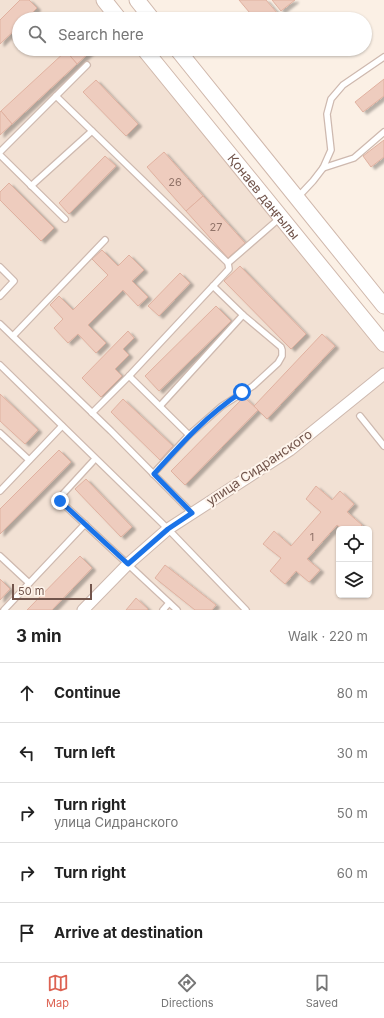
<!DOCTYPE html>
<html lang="en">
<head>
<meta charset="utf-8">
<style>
  body { margin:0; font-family:Inter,sans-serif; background:#f6f6f6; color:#222 }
  .controls { position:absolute; right:12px; bottom:12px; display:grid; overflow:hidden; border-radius:6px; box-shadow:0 1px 3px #0004 }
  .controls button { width:36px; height:36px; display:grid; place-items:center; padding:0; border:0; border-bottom:1px solid #e0e0e0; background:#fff; color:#222; font:20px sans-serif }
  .scale { position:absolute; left:12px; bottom:10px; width:80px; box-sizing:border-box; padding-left:4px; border:2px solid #72554c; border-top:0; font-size:11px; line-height:14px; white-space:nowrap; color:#72554c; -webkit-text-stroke:3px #fef4eb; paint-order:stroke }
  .stop { position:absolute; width:12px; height:12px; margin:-9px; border:3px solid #1a73e8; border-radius:50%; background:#fff }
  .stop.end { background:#1a73e8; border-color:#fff; box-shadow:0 1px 4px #0008 }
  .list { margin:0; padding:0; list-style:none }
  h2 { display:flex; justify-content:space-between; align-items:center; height:52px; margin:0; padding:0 16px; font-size:17px }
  h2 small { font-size:13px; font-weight:400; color:#767676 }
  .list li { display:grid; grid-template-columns:26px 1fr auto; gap:12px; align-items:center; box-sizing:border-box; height:60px; padding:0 16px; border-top:1px solid #e0e0e0 }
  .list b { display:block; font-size:15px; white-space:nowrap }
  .list p { margin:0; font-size:13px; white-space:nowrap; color:#767676 }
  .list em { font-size:13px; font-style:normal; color:#767676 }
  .icon { flex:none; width:22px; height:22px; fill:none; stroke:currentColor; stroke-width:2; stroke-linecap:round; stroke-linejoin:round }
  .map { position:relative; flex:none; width:384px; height:610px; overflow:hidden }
  .search { position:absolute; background:#fff; box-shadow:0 1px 3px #0004; left:12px; right:12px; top:12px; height:44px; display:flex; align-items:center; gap:10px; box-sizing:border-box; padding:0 14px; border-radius:22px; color:#767676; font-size:15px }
  .sheet { height:352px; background:#fff }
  nav { display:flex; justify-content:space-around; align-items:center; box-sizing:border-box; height:56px; border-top:1px solid #e0e0e0; background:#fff; font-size:11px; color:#767676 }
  nav a { display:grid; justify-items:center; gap:2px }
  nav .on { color:#dd6252 }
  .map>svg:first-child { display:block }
  .residential { fill:#f2e1d4; fill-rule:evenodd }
  .building { fill:#eeccbe; stroke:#e0b1a0; filter:url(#shadow) }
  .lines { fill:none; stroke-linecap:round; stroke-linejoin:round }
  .service-casing { stroke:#ceb9af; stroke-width:8 }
  .minor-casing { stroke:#ceb9af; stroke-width:13 }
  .secondary-casing { stroke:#d0b8ac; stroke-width:17 }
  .service { stroke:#fff; stroke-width:5.5 }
  .minor { stroke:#fff; stroke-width:11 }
  .secondary { stroke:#fff; stroke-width:15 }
  .route { stroke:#1a73e8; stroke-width:5 }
  .labels { text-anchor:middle; stroke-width:4; stroke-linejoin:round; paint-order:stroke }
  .number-label { font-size:11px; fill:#917368 }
  .street-label { font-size:13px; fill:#72554c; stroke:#fef4eb }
</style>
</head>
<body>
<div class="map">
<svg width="384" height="610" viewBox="0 0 384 610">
  <defs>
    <filter id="shadow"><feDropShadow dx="4" dy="2.5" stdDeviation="1" flood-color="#0004"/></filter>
  </defs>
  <rect width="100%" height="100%" fill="#fbf0e5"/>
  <!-- residential -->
  <path class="residential" d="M0,0H107L122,19H19V49H146L384,344V610H0ZM339,529H369V595H339Z"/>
  <!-- building -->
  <g class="building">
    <polygon points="20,0 29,0 37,8 26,19 19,19 19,26 0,44 0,20"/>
    <polygon points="239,0 266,0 278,14 272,19 255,19"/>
    <polygon points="272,0 295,0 281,11"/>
    <polygon points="68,49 91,49 92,50 77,64 66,51"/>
    <polygon points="66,51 77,64 12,124 1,111"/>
    <polygon points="384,79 384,96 363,112 355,102"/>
    <polygon points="96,80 138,124 126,136 83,92"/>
    <polygon points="1,111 12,124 0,135 0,112"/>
    <polygon points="384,140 384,157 371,167 363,156"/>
    <polygon points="164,152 203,196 186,211 147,167"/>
    <polygon points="105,156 116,166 69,214 59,203"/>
    <polygon points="9,183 54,228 41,241 0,200 0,192"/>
    <polygon points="203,196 245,243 228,258 186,211"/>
    <polygon points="102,250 118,266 129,255 144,270 132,281 148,297 138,306 123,290 88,325 106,343 96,353 78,334 68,343 54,328 63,319 50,305 59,296 73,310 108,275 92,259"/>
    <polygon points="240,266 306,334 291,349 224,281"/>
    <polygon points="180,273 190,283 159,316 148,306"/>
    <polygon points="216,306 231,321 159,391 145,376"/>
    <polygon points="128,331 134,338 123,349 129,355 115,369 122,376 101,397 82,378"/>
    <polygon points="322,334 335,346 267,419 254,406"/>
    <polygon points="0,394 38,430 25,444 0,421"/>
    <polygon points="244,397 258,410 185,485 171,471"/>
    <polygon points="123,399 173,446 160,460 111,412"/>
    <polygon points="59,450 71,462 0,534 0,509"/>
    <polygon points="86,479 132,527 121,537 75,489"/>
    <polygon points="316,486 332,500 340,491 354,504 347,512 362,525 359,529 342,529 337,525 307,559 320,570 309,582 296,571 285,584 270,571 281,558 263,544 274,531 291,546 321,512 306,499"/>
    <polygon points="80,556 92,568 52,610 27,610"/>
    <polygon points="165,565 216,605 212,610 195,610 155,578"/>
    <polygon points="0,579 10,589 0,600"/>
    <polygon points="136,598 148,609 147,610 126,610"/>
  </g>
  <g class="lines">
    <!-- service casing -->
    <g class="service-casing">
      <g id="service">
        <polyline points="56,96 228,263 229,269 129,376 92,413"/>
        <polyline points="0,152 87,65"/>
        <polyline points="0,155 65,219"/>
        <polyline points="323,168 354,158 384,132"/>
        <polyline points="31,186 92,131"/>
        <polyline points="298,197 313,181 323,168 331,150 327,114 331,99 343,85 384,57"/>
        <polyline points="228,263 281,217"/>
        <polyline points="0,267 14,281 0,296"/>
        <polyline points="0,324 111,431 192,513"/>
        <polyline points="13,336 105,240"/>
        <polyline points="0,365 168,529 246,610"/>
        <polyline points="129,376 189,435"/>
        <polyline points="160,406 243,315"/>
        <polyline points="360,416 384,446"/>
        <polyline points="0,433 29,460"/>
        <polyline points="95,459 62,495 60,501 177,610"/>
        <polyline points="153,474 189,435 222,406 253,386 278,363 282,356 282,350 281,347 243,315 213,286"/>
        <polyline points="0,491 62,426"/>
        <polyline points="0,556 29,583"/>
        <polyline points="4,610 85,524"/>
        <polyline points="163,610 169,603"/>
      </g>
    </g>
    <!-- minor casing -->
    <g class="minor-casing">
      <polyline id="minor" points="83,610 128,564 168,529 290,450 384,374"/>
    </g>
    <!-- secondary casing -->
    <g class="secondary-casing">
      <g id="secondary">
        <polyline points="104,0 119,19"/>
        <polyline points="137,0 152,19"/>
        <path id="s1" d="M144,49L384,344"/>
        <polyline points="177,49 384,306"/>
      </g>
    </g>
    <!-- service -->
    <use href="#service" class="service"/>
    <!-- minor -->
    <use href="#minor" class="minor"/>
    <!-- secondary -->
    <use href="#secondary" class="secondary"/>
  </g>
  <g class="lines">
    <!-- route -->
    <path class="route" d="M60,501L128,564L168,529L192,513L154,474C181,444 208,414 242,392"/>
  </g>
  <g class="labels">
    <!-- number labels -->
    <g class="number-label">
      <text x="175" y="186">26</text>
      <text x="216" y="231">27</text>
      <text x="312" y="541">1</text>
    </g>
    <!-- street labels -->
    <g class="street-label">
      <text dy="5" stroke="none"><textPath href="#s1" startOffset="190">Қонаев даңғылы</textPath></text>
      <text transform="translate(259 467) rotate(-34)" y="5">улица Сидранского</text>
    </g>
  </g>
</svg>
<div class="controls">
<button><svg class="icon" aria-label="locate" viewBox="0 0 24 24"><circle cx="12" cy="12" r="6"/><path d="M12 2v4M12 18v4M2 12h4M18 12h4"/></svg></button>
<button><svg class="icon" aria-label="layers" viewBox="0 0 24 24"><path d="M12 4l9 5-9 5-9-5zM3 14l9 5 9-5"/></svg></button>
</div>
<div class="scale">50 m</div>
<div class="stop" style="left:242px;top:392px"></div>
<div class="stop end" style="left:60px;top:501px"></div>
<div class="search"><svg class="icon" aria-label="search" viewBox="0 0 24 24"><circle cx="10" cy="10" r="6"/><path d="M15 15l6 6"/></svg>Search here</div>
</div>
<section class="sheet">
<h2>3 min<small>Walk · 220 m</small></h2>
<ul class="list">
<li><svg class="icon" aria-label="ahead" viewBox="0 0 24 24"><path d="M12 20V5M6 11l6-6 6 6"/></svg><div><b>Continue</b></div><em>80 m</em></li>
<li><svg class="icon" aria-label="left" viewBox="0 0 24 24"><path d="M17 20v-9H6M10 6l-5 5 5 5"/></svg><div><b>Turn left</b></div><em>30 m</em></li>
<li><svg class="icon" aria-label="right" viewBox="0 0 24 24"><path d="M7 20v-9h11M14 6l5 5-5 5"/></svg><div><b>Turn right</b><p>улица Сидранского</p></div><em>50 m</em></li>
<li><svg class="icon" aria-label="right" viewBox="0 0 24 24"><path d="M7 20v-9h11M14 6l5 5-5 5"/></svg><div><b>Turn right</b></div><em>60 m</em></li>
<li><svg class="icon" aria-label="arrive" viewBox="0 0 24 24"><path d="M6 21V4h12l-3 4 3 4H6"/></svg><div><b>Arrive at destination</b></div></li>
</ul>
</section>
<nav>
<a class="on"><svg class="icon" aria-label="map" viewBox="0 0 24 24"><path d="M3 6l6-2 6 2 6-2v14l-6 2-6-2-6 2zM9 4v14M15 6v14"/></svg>Map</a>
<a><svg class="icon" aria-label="directions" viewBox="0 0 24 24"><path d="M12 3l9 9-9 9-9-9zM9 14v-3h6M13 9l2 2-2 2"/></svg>Directions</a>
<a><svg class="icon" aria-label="saved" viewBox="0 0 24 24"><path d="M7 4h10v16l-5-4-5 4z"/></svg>Saved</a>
</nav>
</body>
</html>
